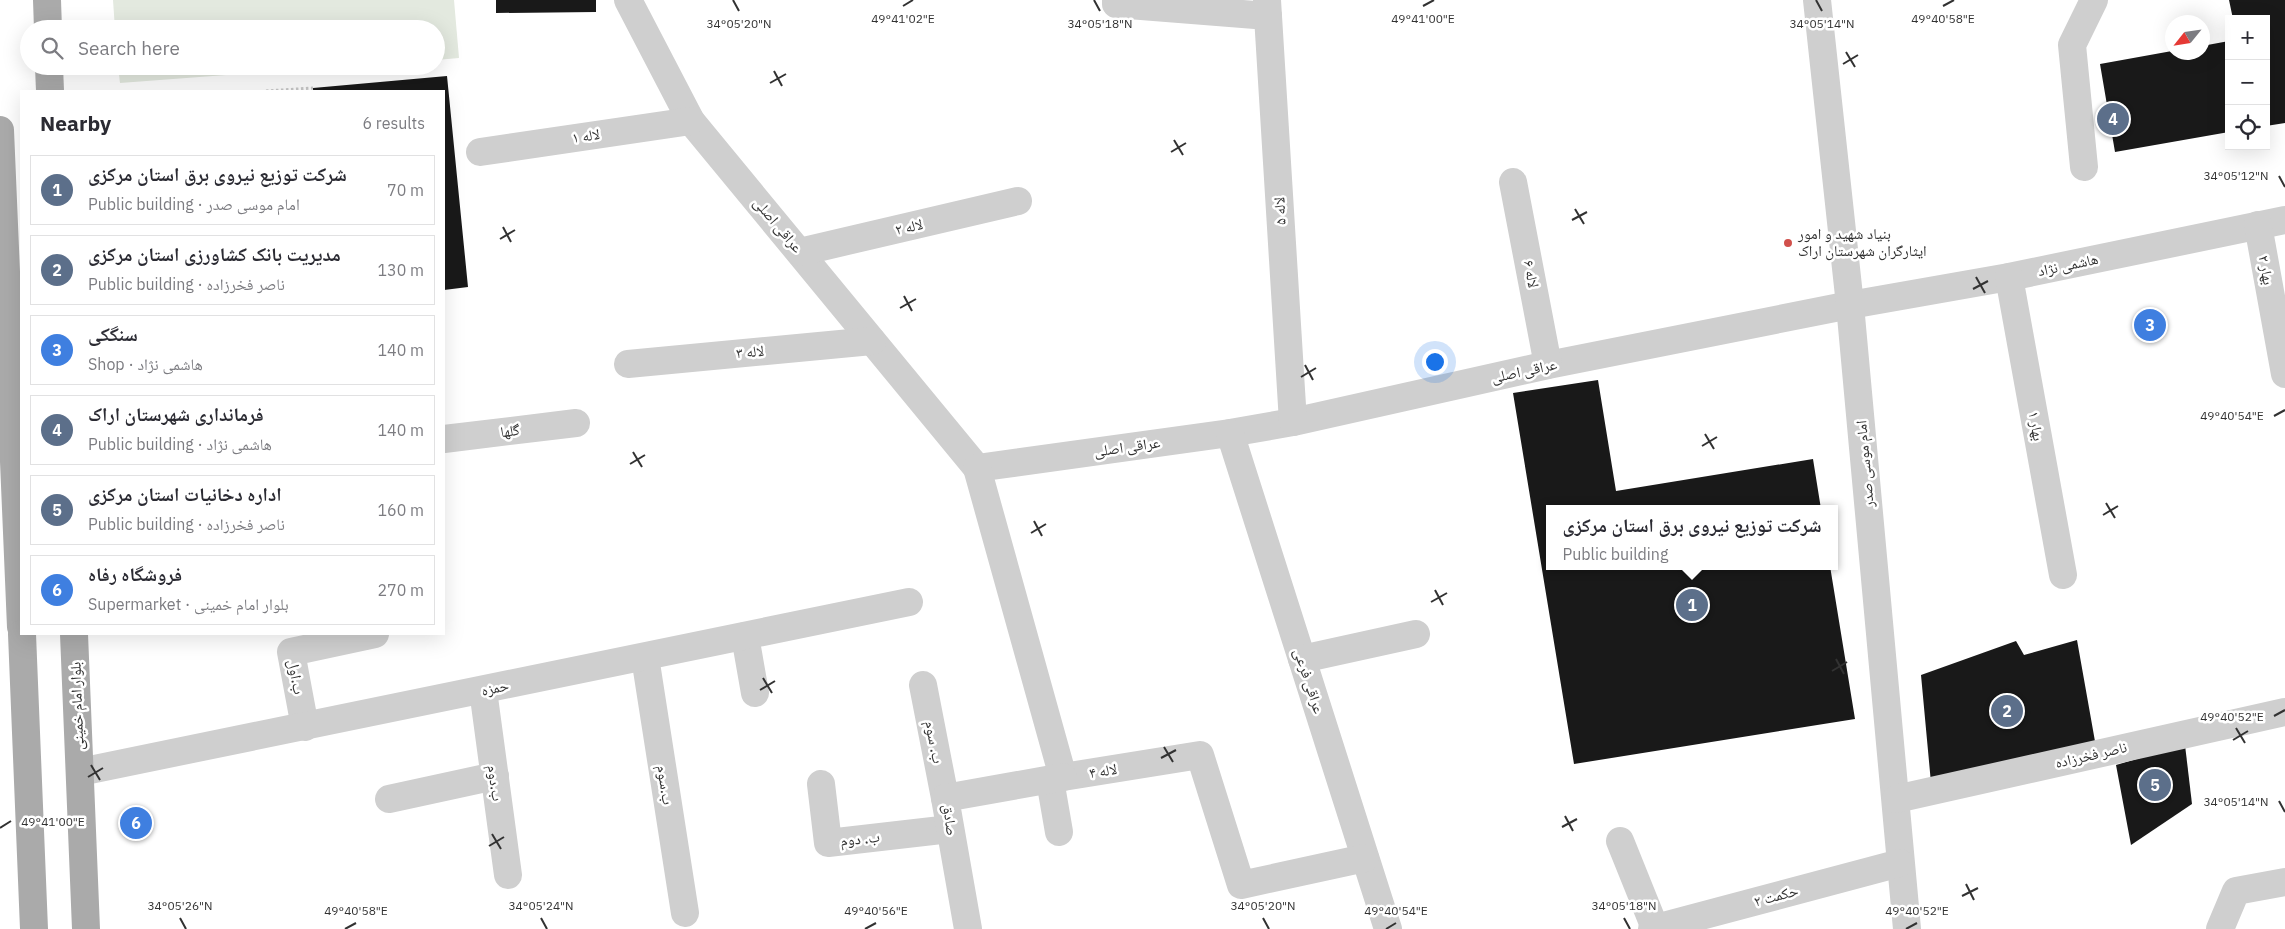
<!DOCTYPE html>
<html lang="en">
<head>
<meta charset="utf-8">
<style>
  body { margin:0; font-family:"IBM Plex Sans","Noto Naskh Arabic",sans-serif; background:#f2f2f3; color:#2b2b33 }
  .controls { position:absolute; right:15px; top:15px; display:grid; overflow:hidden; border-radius:0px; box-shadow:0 5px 20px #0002 }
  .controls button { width:45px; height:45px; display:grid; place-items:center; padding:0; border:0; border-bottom:1px solid #e1e1e2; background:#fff; color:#2b2b33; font:25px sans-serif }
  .compass { position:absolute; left:2165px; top:15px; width:45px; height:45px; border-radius:50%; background:#fff; box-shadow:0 5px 20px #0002; rotate:240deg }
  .you { position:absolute; left:1434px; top:361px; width:18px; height:18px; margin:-12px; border:4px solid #fff; border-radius:50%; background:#1a73e8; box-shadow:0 0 0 8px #1a73e833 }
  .badge { display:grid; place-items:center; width:32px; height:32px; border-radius:50%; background:#d1504b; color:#fff; font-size:16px; font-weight:700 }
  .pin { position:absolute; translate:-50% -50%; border:2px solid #fff; box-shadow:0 1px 5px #0006 }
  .popup { position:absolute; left:1546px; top:505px; width:292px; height:65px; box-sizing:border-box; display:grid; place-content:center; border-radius:0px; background:#fff; filter:drop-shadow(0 1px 4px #0005); font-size:16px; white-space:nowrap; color:#7c7c81 }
  .popup b { font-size:19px; color:#2b2b33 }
  .popup::after { content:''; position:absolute; left:50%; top:100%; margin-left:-10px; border:10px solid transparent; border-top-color:#fff }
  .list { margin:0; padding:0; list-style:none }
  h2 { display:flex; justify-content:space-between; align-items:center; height:65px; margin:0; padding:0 20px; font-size:21px }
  h2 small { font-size:16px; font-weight:400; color:#7c7c81 }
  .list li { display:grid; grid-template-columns:32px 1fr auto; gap:15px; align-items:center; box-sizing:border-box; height:70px; margin:0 10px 10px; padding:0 10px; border:1px solid #e1e1e2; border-radius:0px }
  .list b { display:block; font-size:19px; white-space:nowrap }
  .list p { margin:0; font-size:16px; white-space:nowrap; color:#7c7c81 }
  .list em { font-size:16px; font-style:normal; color:#7c7c81 }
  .icon { flex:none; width:28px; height:28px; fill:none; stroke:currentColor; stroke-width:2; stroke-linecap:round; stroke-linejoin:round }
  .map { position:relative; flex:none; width:2285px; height:929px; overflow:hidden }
  .search { position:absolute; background:#fff; box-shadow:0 5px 20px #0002; left:20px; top:20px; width:425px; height:55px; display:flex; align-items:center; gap:12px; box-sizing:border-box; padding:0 18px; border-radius:28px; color:#7c7c81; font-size:19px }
  .panel { position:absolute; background:#fff; box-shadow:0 5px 20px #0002; left:20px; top:90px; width:425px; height:545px; border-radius:0px }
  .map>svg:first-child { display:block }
  .green { fill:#e3e9df }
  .building { fill:#191919 }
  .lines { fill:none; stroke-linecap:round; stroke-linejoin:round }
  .path { stroke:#c9c9c9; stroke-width:3; stroke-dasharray:2.5 2.5; stroke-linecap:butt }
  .minor { stroke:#cfcfcf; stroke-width:28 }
  .major { stroke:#aaa; stroke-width:28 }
  .ticks { fill:none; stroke:#323232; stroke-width:2 }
  .poi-dot { fill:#d1504b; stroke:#fff; stroke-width:2 }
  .labels { text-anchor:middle; stroke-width:5; stroke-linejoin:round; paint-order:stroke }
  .street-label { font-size:15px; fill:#323232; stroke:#fff }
  .poi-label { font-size:15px; fill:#323232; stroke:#fff; text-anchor:start }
  .ticks-label { font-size:12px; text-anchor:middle; fill:#323232; stroke:#fff; stroke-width:5; stroke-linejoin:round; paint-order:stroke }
</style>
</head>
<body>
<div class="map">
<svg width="2285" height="929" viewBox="0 0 2285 929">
  <rect width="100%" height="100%" fill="#fff"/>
  <!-- green -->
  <g class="green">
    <polygon points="113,0 454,0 459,58 436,60 436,29 115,29"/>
    <polygon points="118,66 348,66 120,83"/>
  </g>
  <!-- building -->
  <g class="building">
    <polygon points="496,0 596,0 596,12 496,13"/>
    <polygon points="2229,0 2285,0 2285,123 2266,126 2266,19 2233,19"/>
    <polygon points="2229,41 2229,132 2115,152 2100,64 2172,51 2202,52 2202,46"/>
    <polygon points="447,76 468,287 444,290 444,91 313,91 313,88"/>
    <polygon points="1598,380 1616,491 1813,459 1821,509 1550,509 1550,566 1830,566 1855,719 1574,764 1513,393"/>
    <polygon points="2077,640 2096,747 1931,783 1921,675 2016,641 2024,655"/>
    <polygon points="2185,745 2192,804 2131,845 2116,765"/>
  </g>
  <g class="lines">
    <!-- path -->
    <polyline class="path" points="266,91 313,88"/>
    <!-- minor -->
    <g class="minor">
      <polyline points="628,0 691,121 977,468 1230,433 1293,422 1548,365 1850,305 2009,277 2285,220"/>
      <polyline points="1116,0 1116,4 1268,16"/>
      <polyline points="1267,0 1293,422"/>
      <polyline points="1817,0 1850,305 1907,929"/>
      <polyline points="480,152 691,121"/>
      <polyline points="2084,167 2072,45 2094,0"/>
      <polyline points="1513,182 1548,365"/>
      <polyline points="2258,225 2285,374"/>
      <polyline points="800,252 1018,201"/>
      <polyline points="2009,277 2063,575"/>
      <polyline points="628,364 872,341"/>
      <polyline points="1230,433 1388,929"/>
      <polyline points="444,439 576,423"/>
      <polyline points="977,468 1063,777 1200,755 1241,885 1365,858"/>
      <polyline points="745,636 755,693"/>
      <polyline points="645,657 685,913"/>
      <polyline points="1302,659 1416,634"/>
      <polyline points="923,685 945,798"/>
      <polyline points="483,690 508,875"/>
      <polyline points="305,727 291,652 375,634"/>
      <polyline points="80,772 909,602"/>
      <polyline points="1050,780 1059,832"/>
      <polyline points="821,784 828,843 950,829"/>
      <polyline points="389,799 495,776"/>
      <polyline points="1896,799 2285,712"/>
      <polyline points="1620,841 1655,928"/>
      <polyline points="968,929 945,798 1063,777"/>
      <polyline points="1652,929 1900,863"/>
      <polyline points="2220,929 2236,891 2285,882"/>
    </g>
    <!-- major -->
    <g class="major">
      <polyline points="47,0 48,29"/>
      <polyline points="49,66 50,91"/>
      <polyline points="0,130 21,627"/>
      <polyline points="22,634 34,929"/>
      <polyline points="74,634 86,929"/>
    </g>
  </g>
  <!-- ticks -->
  <path class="ticks" d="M733,0L739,11M1094,0L1100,11M1816,0L1822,11M903,6L913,0M1423,6L1434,0M1943,6L1954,0M1846,52L1855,67M1843,64L1858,55M774,71L782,86M770,83L786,74M1174,140L1183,155M1171,152L1186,143M2279,176L2285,187M1575,209L1584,224M1572,220L1587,212M503,227L511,242M500,239L515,230M1976,277L1985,293M1973,289L1988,281M904,296L912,311M900,308L916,299M1305,365L1313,380M1301,377L1316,368M2274,416L2285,410M1705,434L1714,449M1702,446L1717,437M633,452L642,467M630,464L645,455M2106,503L2115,518M2103,515L2118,506M1034,521L1042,536M1031,533L1046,524M1435,590L1443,605M1431,602L1447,593M1836,659L1844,674M1832,671L1847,662M763,678L772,693M760,690L775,681M2274,716L2285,710M2236,728L2245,743M2233,740L2248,731M1164,747L1173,762M1161,758L1176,750M91,765L100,780M88,777L103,768M2279,801L2285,812M1565,816L1573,831M1562,827L1577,819M0,828L11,821M492,834L501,849M489,846L504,837M1966,884L1974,900M1962,896L1978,888M180,918L186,929M541,918L547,929M1263,918L1269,929M1624,918L1630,929M345,929L356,923M865,929L876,923M1386,929L1396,923M1906,929L1917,923"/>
  <!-- markers -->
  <circle class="poi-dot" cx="1788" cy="243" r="5"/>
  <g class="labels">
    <!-- street labels -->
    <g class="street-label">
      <text transform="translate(586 136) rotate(-8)" y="5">لاله ۱</text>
      <text transform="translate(1280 211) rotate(-93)" y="5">لاله ۵</text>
      <text transform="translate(778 225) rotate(50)" y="5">عراقی اصلی</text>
      <text transform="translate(909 227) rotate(-13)" y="5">لاله ۲</text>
      <text transform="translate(2068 265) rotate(-12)" y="5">هاشمی نژاد</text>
      <text transform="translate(2266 270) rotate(80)" y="5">بهار ۲</text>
      <text transform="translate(1531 274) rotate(79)" y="5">لاله ۶</text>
      <text transform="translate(750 352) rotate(-5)" y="5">لاله ۳</text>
      <text transform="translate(1524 371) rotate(-12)" y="5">عراقی اصلی</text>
      <text transform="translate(2036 426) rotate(80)" y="5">بهار ۱</text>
      <text transform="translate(510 431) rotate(-7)" y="5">گلها</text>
      <text transform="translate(1127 447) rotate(-8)" y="5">عراقی اصلی</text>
      <text transform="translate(1865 464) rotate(-95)" y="5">امام موسی صدر</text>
      <text transform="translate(296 677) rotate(80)" y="5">ب.اول</text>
      <text transform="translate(1309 681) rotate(72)" y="5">عراقی فرعی</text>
      <text transform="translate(495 688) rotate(-12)" y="5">حمزه</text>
      <text transform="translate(77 706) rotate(-92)" y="5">بلوار امام خمینی</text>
      <text transform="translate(934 742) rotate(79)" y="5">ب. سوم</text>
      <text transform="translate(2091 755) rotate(-13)" y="5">ناصر فخرزاده</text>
      <text transform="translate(1103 771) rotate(-9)" y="5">لاله ۴</text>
      <text transform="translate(495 783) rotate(82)" y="5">ب.دوم</text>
      <text transform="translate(665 785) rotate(81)" y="5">ب.سوم</text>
      <text transform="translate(950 820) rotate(83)" y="5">صادق</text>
      <text transform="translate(860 839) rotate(-6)" y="5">ب. دوم</text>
      <text transform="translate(1776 896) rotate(-15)" y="5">حکمت ۲</text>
    </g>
    <!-- poi labels -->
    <g class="poi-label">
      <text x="1798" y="239">بنیاد شهید و امور<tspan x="1798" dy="17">ایثارگران شهرستان اراک</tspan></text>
    </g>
  </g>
  <g class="ticks-label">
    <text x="903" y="23">49°41'02"E</text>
    <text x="1423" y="23">49°41'00"E</text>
    <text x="1943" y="23">49°40'58"E</text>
    <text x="739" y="28">34°05'20"N</text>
    <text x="1100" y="28">34°05'18"N</text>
    <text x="1822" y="28">34°05'14"N</text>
    <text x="2236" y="180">34°05'12"N</text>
    <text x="2232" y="420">49°40'54"E</text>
    <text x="2232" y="721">49°40'52"E</text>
    <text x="2236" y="806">34°05'14"N</text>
    <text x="53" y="826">49°41'00"E</text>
    <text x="180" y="910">34°05'26"N</text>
    <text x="541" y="910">34°05'24"N</text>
    <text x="1263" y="910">34°05'20"N</text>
    <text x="1624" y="910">34°05'18"N</text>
    <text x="356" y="915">49°40'58"E</text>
    <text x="876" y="915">49°40'56"E</text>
    <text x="1396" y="915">49°40'54"E</text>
    <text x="1917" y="915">49°40'52"E</text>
  </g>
</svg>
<div class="controls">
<button>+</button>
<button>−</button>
<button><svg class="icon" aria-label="locate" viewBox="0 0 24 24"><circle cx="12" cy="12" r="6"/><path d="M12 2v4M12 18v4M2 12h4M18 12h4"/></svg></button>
</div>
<svg class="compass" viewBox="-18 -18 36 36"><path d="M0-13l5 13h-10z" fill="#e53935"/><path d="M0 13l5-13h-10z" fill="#7c7c81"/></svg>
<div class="you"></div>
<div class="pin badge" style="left:1692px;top:605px;background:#5c6f8a">1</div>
<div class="popup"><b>شرکت توزیع نیروی برق استان مرکزی</b>Public building</div>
<div class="pin badge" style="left:2007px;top:711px;background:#5c6f8a">2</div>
<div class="pin badge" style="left:2150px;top:325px;background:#3f7fe0">3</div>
<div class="pin badge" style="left:2113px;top:119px;background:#5c6f8a">4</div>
<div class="pin badge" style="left:2155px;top:785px;background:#5c6f8a">5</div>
<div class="pin badge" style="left:136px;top:823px;background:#3f7fe0">6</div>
<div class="search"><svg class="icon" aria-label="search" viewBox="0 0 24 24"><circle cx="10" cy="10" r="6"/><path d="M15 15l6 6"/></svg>Search here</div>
<section class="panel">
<h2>Nearby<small>6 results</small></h2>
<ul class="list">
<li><span class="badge" style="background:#5c6f8a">1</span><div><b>شرکت توزیع نیروی برق استان مرکزی</b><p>Public building · امام موسی صدر</p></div><em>70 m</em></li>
<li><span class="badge" style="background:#5c6f8a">2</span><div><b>مدیریت بانک کشاورزی استان مرکزی</b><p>Public building · ناصر فخرزاده</p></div><em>130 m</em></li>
<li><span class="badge" style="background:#3f7fe0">3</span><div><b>سنگکی</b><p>Shop · هاشمی نژاد</p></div><em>140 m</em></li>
<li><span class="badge" style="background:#5c6f8a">4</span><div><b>فرمانداری شهرستان اراک</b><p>Public building · هاشمی نژاد</p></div><em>140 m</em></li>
<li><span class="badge" style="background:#5c6f8a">5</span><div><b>اداره دخانیات استان مرکزی</b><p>Public building · ناصر فخرزاده</p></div><em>160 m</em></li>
<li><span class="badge" style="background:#3f7fe0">6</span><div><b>فروشگاه رفاه</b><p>Supermarket · بلوار امام خمینی</p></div><em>270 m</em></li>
</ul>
</section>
</div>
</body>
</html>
